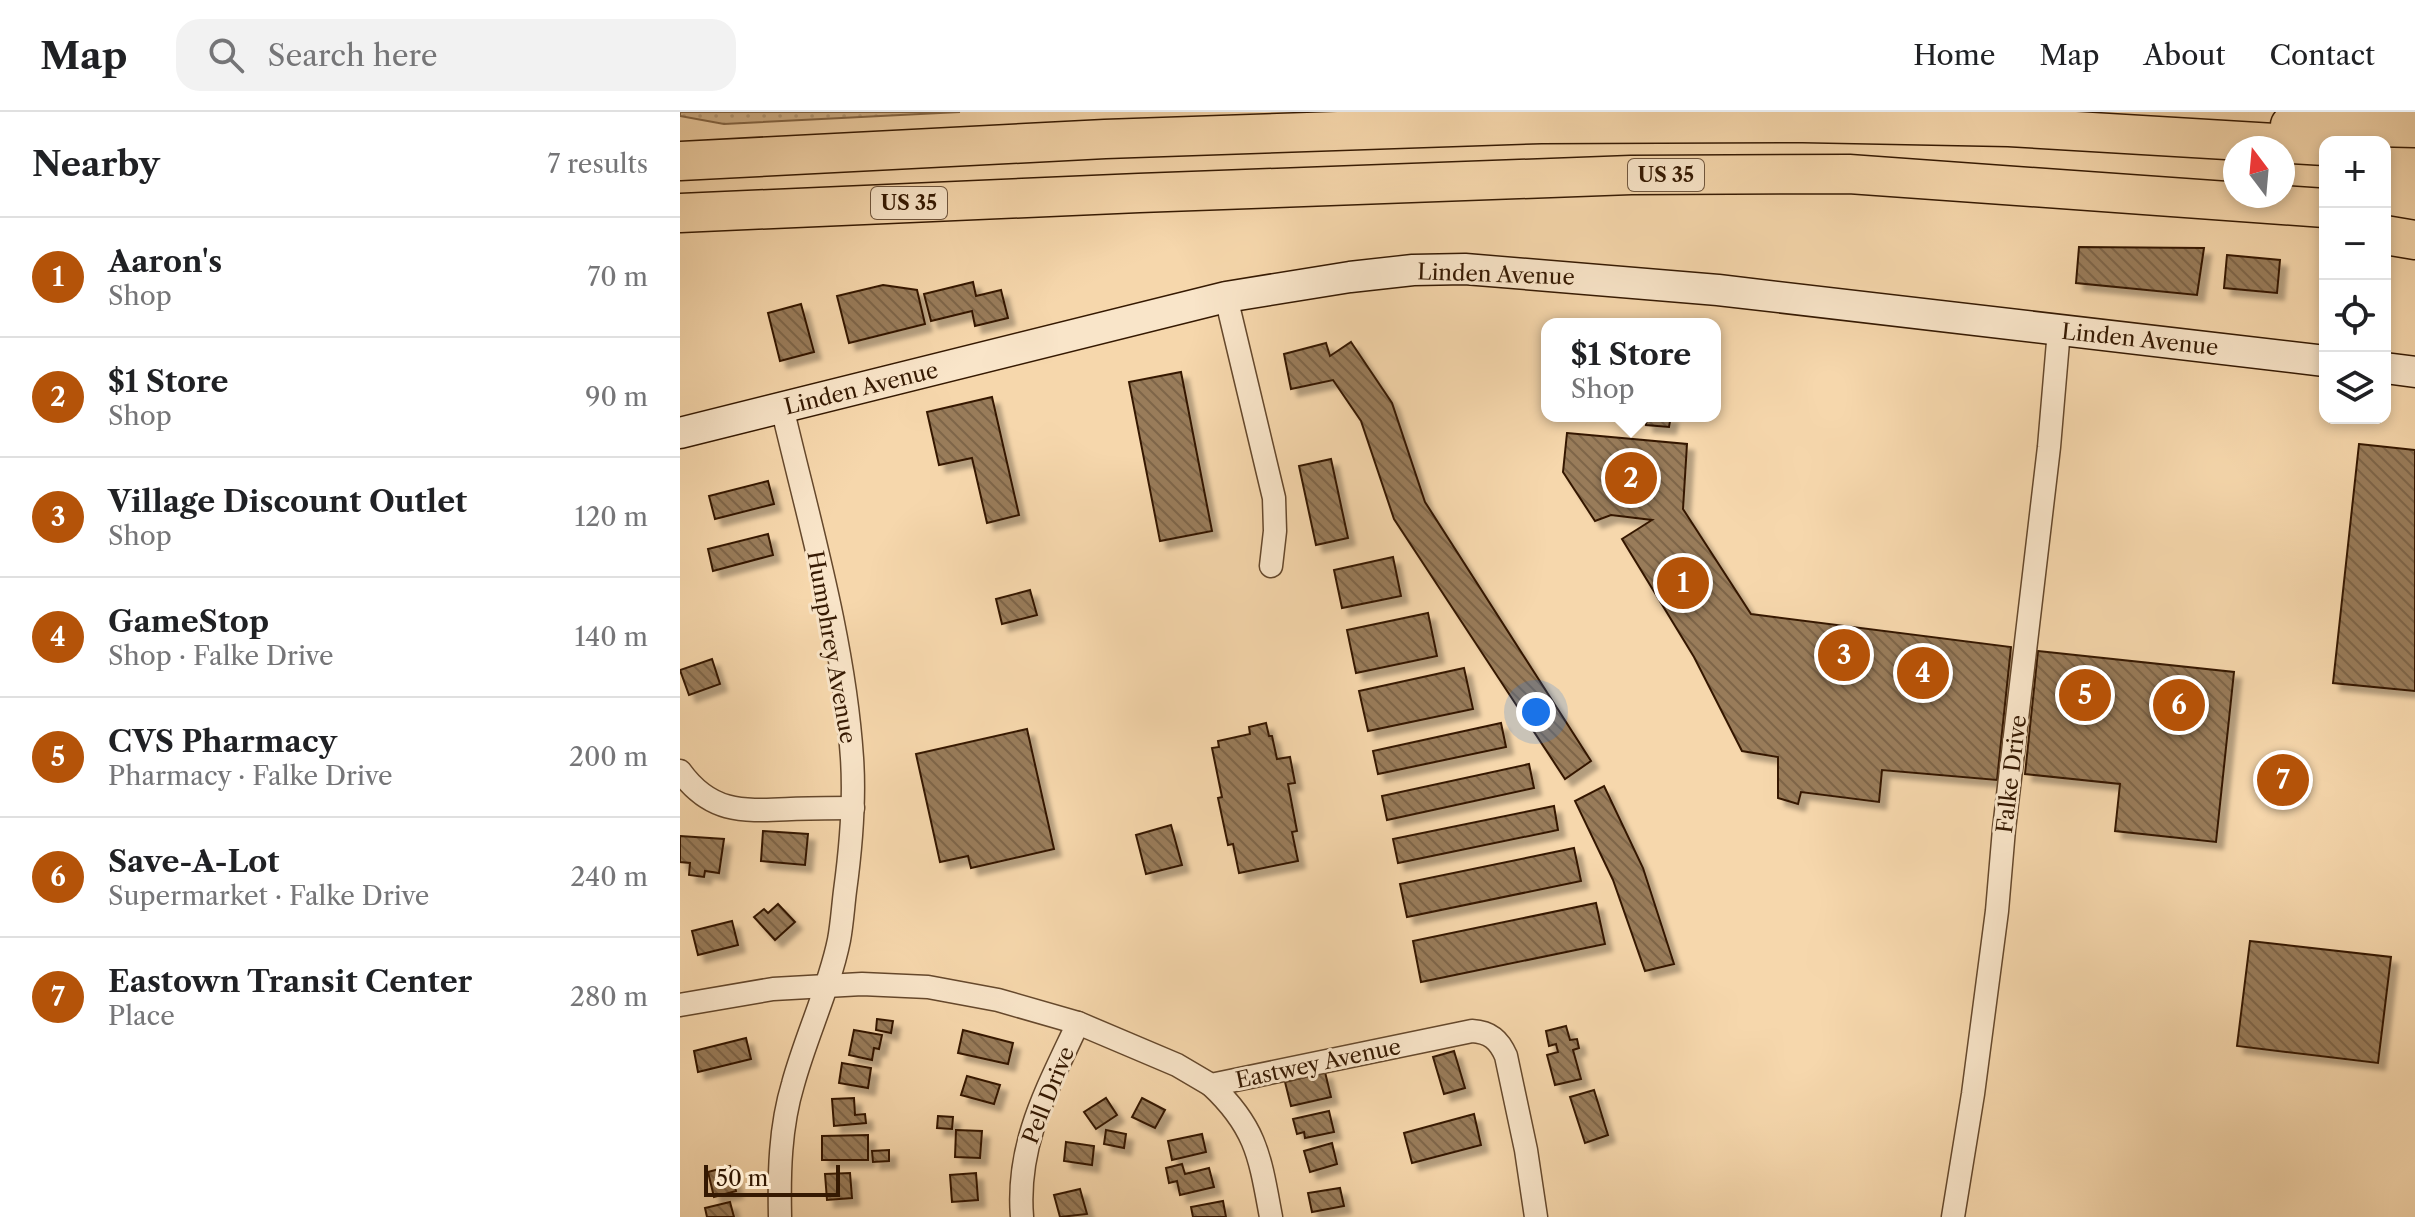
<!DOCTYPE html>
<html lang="en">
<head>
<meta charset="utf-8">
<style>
  body { margin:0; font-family:"Libre Caslon Text",serif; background:#f2f2f2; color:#202124 }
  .controls { position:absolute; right:24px; top:24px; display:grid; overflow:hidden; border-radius:16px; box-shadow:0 4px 12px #0003 }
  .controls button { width:72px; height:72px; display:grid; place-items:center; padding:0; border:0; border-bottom:2px solid #e0e0e0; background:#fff; color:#202124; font:40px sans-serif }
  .compass { position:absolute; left:1543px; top:24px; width:72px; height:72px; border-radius:50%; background:#fff; box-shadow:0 4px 12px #0003; rotate:344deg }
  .scale { position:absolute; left:24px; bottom:20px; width:136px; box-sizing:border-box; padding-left:8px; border:4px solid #351902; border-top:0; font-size:22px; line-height:28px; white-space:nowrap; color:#351902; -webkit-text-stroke:6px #f9e5c9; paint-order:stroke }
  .you { position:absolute; left:856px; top:600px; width:28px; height:28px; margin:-20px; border:6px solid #fff; border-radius:50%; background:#1a73e8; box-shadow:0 0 0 12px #1a73e833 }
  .badge { display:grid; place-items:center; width:52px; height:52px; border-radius:50%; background:#b45309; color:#fff; font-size:26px; font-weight:700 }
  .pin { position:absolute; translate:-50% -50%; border:4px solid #fff; box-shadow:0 2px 8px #0006 }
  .popup { position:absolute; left:861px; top:206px; width:180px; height:104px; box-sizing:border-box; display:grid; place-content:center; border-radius:16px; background:#fff; filter:drop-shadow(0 2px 6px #0005); font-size:26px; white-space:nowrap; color:#757577 }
  .popup b { font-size:30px; color:#202124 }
  .popup::after { content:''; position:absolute; left:50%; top:100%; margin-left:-16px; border:16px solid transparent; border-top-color:#fff }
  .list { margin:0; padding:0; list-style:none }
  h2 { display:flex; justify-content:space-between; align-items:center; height:104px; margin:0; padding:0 32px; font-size:34px }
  h2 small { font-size:26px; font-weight:400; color:#757577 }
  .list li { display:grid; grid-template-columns:52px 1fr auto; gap:24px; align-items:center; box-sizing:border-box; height:120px; padding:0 32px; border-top:2px solid #e0e0e0 }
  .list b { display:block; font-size:30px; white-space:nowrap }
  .list p { margin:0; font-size:26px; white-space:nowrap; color:#757577 }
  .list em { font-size:26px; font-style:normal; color:#757577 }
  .icon { flex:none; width:44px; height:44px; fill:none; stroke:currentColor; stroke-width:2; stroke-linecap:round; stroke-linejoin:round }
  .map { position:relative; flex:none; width:1735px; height:1105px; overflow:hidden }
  header { display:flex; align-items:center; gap:48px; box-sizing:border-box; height:112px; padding:0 40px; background:#fff; border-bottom:2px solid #e0e0e0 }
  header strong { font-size:38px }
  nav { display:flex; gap:44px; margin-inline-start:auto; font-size:28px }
  .search { width:560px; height:72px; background:#f2f2f2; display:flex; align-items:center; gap:20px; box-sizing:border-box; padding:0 28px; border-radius:24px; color:#757577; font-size:30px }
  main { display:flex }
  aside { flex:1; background:#fff }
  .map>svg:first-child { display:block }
  .grass { fill:url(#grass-dots); stroke:#856848; stroke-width:2 }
  .building { fill:url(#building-back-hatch); stroke:#351902; stroke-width:2; filter:url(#shadow) }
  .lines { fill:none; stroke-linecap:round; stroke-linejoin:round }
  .minor-casing { stroke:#65482c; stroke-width:25 }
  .secondary-casing { stroke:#351902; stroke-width:33 }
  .motorway-casing { stroke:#351902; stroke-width:41 }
  .minor { stroke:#f9e5c9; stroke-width:22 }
  .secondary { stroke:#f9e5c9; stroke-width:30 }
  .motorway { stroke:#f6d7ac; stroke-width:38 }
  .labels { text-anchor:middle; stroke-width:6; stroke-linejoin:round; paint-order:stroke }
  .shield { fill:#f9e5c9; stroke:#70563e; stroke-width:2 }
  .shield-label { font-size:20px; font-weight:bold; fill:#351902 }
  .street-label { font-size:22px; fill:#351902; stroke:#f9e5c9 }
</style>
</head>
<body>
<header>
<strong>Map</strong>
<div class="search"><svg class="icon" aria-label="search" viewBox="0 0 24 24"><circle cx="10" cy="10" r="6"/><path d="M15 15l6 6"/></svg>Search here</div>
<nav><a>Home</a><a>Map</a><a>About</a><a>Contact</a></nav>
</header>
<main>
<aside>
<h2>Nearby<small>7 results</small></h2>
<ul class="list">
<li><span class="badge">1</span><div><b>Aaron's</b><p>Shop</p></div><em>70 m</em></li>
<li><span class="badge">2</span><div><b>$1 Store</b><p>Shop</p></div><em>90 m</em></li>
<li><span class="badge">3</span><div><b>Village Discount Outlet</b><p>Shop</p></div><em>120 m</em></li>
<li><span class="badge">4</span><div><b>GameStop</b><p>Shop · Falke Drive</p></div><em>140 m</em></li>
<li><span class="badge">5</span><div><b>CVS Pharmacy</b><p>Pharmacy · Falke Drive</p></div><em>200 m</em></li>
<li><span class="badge">6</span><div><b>Save-A-Lot</b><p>Supermarket · Falke Drive</p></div><em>240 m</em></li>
<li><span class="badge">7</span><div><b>Eastown Transit Center</b><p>Place</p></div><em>280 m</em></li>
</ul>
</aside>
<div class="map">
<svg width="1735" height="1105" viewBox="0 0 1735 1105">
  <defs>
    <pattern id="grass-dots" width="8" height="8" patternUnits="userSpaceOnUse" patternTransform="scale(2)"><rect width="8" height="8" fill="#d5b78f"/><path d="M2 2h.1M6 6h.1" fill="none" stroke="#b79d7a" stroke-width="1.8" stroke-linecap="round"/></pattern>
    <pattern id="building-back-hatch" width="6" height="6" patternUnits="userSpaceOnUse" patternTransform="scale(2)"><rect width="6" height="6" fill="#997c5a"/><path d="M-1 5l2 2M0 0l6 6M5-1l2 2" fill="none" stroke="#7e6548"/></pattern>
    <filter id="shadow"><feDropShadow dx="7" dy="7" stdDeviation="2" flood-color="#0004"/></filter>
  </defs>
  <rect width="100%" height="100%" fill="#f6d7ac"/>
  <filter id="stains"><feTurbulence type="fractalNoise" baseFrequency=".0025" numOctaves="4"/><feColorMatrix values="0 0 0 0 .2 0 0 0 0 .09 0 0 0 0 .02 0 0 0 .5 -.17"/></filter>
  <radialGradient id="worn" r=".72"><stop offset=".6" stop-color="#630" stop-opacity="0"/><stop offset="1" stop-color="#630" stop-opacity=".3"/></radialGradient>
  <!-- grass -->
  <polygon class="grass" points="0,0 280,0 44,12 0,4"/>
  <!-- building -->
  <g class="building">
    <polygon points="1399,135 1524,136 1517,183 1396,171"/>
    <polygon points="1547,143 1600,148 1597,181 1544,176"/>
    <polygon points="293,170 296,184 321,178 328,206 295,214 292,199 251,209 244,182"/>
    <polygon points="203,173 237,178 245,212 169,231 157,184"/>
    <polygon points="121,192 134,240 100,249 88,201"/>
    <polygon points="671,230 712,291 745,390 911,649 885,667 714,407 681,309 653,268 611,277 604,242 646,231 650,244"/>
    <polygon points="501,260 532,419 480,429 449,270"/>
    <polygon points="312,285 339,403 307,411 292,346 259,353 247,300"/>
    <polygon points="967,304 991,304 989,315 966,313"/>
    <polygon points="887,321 1007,332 1003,397 1071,502 1331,535 1317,668 1202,658 1199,690 1121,680 1118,692 1098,686 1098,645 1062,639 1014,545 942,427 972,408 931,403 915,409 883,360"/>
    <polygon points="1679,332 1735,338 1735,579 1653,571"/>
    <polygon points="651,347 668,426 636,433 619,354"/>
    <polygon points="88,369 94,392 35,407 29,384"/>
    <polygon points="88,422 93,443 33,459 28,437"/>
    <polygon points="713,445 721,484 662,496 654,458"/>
    <polygon points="350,478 357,503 322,512 316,487"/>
    <polygon points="748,501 757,544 676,561 667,518"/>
    <polygon points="1358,539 1554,560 1536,730 1435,719 1440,672 1345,662"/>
    <polygon points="32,547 40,572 9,583 0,558"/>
    <polygon points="784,556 793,597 688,619 679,579"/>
    <polygon points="586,611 589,624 592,624 597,647 610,645 615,671 608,672 617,719 612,720 618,749 559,761 553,732 548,733 538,686 542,685 532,636 539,635 538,629 570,622 569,615"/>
    <polygon points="821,611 826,635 698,662 693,639"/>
    <polygon points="347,617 374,737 291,756 288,744 260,750 236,642"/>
    <polygon points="849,652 854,676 707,708 702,684"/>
    <polygon points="1597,652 1615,656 1614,661 1622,663 1618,680 1610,678 1609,683 1592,679 1593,675 1585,673 1589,655 1596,656"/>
    <polygon points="924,674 963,756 994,852 965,859 933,768 895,689"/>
    <polygon points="874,694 878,718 718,751 713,727"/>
    <polygon points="491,713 502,753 466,762 456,723"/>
    <polygon points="83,719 128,722 125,753 81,749"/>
    <polygon points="0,724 44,727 39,761 25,759 24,765 9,763 10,751 0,750"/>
    <polygon points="894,736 901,769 727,805 720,772"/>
    <polygon points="916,791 925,832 741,870 733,829"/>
    <polygon points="98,792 115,810 95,828 74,805 84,797 88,801"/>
    <polygon points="52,809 58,833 18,843 12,819"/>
    <polygon points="1570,829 1711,845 1698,951 1557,934"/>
    <polygon points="197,907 213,909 211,921 196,918"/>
    <polygon points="886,914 890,928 897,927 899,936 893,938 901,967 875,973 867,943 878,940 876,932 869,934 866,919"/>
    <polygon points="174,918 202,923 199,937 194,936 192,948 169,943"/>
    <polygon points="283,918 333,931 328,952 278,941"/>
    <polygon points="66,926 71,947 18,960 14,939"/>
    <polygon points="774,939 785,976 764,982 753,945"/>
    <polygon points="162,951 191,956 188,976 159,971"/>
    <polygon points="645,960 651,985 611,994 605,970"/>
    <polygon points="287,964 320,973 314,992 281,983"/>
    <polygon points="914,978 928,1023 905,1031 890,985"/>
    <polygon points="174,986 175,1003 185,1002 186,1011 154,1014 152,987"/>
    <polygon points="426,986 437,1003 416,1017 404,1000"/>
    <polygon points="462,986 485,998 475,1016 452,1005"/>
    <polygon points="649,999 654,1020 625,1026 624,1020 617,1022 613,1007"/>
    <polygon points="794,1002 801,1033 732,1051 724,1021"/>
    <polygon points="258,1004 273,1005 272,1017 257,1016"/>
    <polygon points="276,1018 302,1019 300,1046 275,1045"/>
    <polygon points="426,1018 446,1022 444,1036 424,1032"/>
    <polygon points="522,1022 526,1040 492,1048 488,1029"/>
    <polygon points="188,1023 188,1048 142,1048 142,1024"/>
    <polygon points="386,1030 414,1034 412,1053 384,1049"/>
    <polygon points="652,1031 657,1052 630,1060 624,1039"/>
    <polygon points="209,1038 209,1049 193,1050 192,1039"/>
    <polygon points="502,1052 505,1062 529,1056 534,1075 500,1083 497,1069 489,1071 486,1056"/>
    <polygon points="50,1054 56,1079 34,1085 28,1060"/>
    <polygon points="170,1061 172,1086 147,1088 145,1062"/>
    <polygon points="296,1061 298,1088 272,1090 270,1063"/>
    <polygon points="660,1076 664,1094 632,1100 628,1081"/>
    <polygon points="400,1077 407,1102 380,1105 374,1083"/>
    <polygon points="543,1089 546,1105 513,1105 511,1095"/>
    <polygon points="50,1090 54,1105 27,1105 25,1096"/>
  </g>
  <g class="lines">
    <!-- minor casing -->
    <g class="minor-casing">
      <g id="minor">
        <polyline points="546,185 594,386 595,419 591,454"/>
        <path d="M0,659C31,702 63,699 111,697C131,696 152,696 173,696"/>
        <path d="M0,893L93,877L182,872L248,875L318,888L398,911L497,953L531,973L792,919C810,920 819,928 826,944L846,1038L856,1105"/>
        <path d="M531,973C577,1016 580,1046 591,1105"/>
        <path d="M100,1105C99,1061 100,1015 113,972C126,924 149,877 159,828C162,812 163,795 165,779C171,735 175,691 172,646C164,527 129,410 102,295"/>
        <path d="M342,1105C336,1031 368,976 398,911"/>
        <polyline points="1273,1105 1293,982 1317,799 1324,717 1369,335 1379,218"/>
      </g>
    </g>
    <!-- secondary casing -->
    <g class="secondary-casing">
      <g id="secondary">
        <polyline points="1705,256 1735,260"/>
        <polyline points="0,321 546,185 670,165 733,158 785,157 1038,178 1645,249"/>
      </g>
    </g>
    <!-- motorway casing -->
    <g class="motorway-casing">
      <g id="motorway">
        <polyline points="1610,13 1735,16"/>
        <polyline points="0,49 425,27 861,12 1123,11 1329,15 1645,34"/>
        <polyline points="0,101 459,81 951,63 1169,62 1645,96"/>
        <polyline points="1705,123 1735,128"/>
      </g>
    </g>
    <!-- minor -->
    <use href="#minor" class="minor"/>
    <!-- secondary -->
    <use href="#secondary" class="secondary"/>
    <!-- motorway -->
    <use href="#motorway" class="motorway"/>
  </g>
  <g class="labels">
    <!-- shield labels -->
    <g class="shield">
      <rect x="948" y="47" width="76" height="32" rx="6"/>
      <rect x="191" y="75" width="76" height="32" rx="6"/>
    </g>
    <g class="shield-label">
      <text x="986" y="70">US 35</text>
      <text x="229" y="98">US 35</text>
    </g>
    <!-- street labels -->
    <g class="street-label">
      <text transform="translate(816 162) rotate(2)" y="8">Linden Avenue</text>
      <text transform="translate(1460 227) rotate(6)" y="8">Linden Avenue</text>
      <text transform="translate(181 276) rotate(-14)" y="8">Linden Avenue</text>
      <text transform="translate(152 535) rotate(80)" y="8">Humphrey Avenue</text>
      <text transform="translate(1331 662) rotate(-83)" y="8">Falke Drive</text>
      <text transform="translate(638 951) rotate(-12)" y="8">Eastwey Avenue</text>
      <text transform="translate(368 983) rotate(-68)" y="8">Pell Drive</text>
    </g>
  </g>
  <rect width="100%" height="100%" filter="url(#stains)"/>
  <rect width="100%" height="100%" fill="url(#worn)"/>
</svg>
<div class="controls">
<button>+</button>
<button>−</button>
<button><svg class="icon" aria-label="locate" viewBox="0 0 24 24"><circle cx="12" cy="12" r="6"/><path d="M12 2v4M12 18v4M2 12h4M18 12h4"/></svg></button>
<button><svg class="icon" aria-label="layers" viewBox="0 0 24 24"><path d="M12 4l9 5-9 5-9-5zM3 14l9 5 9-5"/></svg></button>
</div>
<svg class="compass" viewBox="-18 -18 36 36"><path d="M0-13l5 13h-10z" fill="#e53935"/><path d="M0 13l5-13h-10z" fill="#757577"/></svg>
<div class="scale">50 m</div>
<div class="you"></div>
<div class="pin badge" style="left:1003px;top:471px">1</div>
<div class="pin badge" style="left:951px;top:366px">2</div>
<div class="popup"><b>$1 Store</b>Shop</div>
<div class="pin badge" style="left:1164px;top:543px">3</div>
<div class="pin badge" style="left:1243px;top:561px">4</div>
<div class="pin badge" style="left:1405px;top:583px">5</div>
<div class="pin badge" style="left:1499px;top:593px">6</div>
<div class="pin badge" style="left:1603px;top:668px">7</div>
</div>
</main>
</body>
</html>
